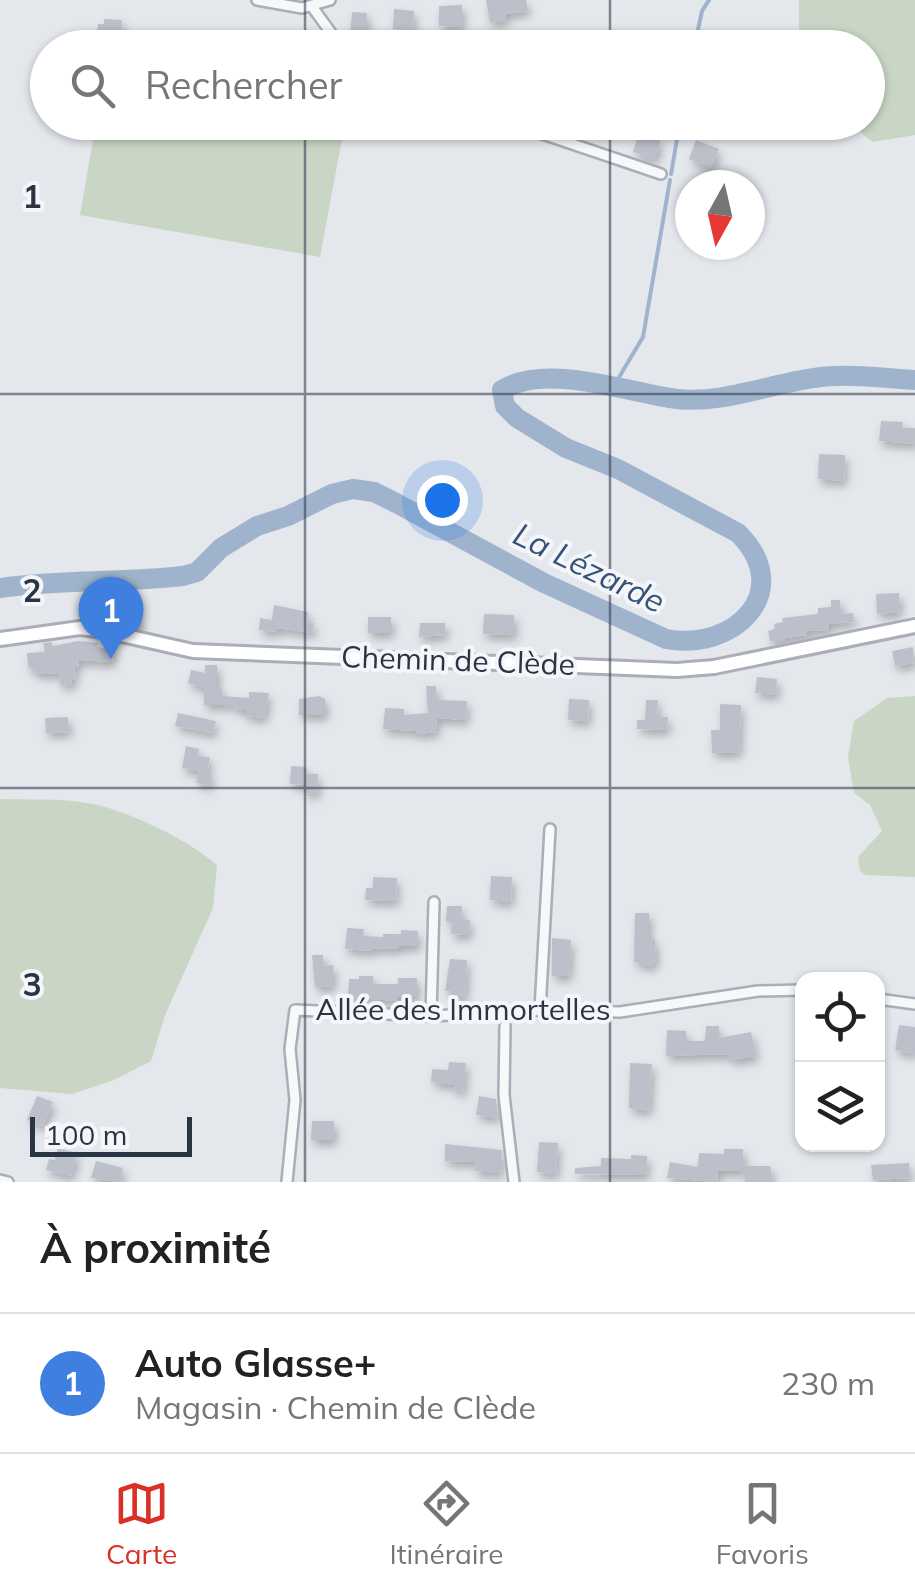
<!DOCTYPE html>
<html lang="fr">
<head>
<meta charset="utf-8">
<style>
  body { margin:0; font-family:Mulish,sans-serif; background:#f6f6f6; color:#222 }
  .controls { position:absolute; right:30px; bottom:30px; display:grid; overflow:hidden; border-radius:20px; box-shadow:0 2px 8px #0004 }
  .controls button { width:90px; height:90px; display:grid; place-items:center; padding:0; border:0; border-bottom:2px solid #e0e0e0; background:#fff; color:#222; font:50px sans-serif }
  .compass { position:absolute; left:675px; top:170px; width:90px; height:90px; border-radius:50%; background:#fff; box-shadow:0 2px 8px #0004; rotate:188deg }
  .scale { position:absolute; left:30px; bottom:25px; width:162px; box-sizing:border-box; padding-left:10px; border:5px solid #2b3445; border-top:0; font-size:28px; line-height:35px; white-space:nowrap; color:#2b3445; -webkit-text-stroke:8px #f4f6f9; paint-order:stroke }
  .you { position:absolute; left:442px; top:500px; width:35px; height:35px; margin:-25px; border:8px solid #fff; border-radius:50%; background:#1a73e8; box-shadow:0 0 0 15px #1a73e833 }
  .badge { display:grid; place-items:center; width:65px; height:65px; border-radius:50%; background:#d93025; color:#fff; font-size:32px; font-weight:700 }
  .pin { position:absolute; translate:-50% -82px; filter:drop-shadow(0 2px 5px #0008) }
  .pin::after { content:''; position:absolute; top:52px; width:35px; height:30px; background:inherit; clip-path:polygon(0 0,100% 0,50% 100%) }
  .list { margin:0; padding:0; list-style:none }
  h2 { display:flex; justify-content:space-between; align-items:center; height:130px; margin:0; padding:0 40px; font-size:42px }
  h2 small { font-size:32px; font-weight:400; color:#767676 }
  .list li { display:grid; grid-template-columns:65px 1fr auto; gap:30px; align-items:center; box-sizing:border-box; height:140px; padding:0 40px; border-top:2px solid #e0e0e0 }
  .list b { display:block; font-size:38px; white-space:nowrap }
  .list p { margin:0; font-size:32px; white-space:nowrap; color:#767676 }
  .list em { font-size:32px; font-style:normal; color:#767676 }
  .icon { flex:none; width:55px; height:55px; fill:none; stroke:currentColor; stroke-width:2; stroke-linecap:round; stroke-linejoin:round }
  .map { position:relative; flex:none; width:915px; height:1182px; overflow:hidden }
  .search { position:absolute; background:#fff; box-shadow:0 2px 8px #0004; left:30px; right:30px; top:30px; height:110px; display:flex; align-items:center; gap:25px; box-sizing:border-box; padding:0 35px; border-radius:55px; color:#767676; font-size:38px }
  .sheet { height:270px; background:#fff }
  nav { display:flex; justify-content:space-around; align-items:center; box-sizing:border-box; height:140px; border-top:2px solid #e0e0e0; background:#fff; font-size:28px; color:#767676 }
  nav a { display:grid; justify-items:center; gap:5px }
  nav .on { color:#d93025 }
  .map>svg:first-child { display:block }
  .green { fill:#c9d6c5 }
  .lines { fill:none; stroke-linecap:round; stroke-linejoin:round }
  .stream { stroke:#9fb4cc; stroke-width:4 }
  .river { stroke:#9fb4cc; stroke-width:20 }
  .building { fill:#bbc0ca; filter:url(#shadow) }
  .minor-casing { stroke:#a9aeb7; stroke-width:14 }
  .secondary-casing { stroke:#a9aeb7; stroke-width:18 }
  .minor { stroke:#f7f8fa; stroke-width:9 }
  .secondary { stroke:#fff; stroke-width:12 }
  .grid { fill:none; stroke:#2b3445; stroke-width:2.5; stroke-opacity:0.55 }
  .labels { text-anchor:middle; stroke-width:8; stroke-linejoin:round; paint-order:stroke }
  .street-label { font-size:30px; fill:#2b3445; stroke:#f4f6f9 }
  .water-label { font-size:32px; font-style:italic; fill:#34527a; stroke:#f4f6f9 }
  .grid-label { font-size:32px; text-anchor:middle; font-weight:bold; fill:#2b3445; stroke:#f4f6f9; stroke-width:8; stroke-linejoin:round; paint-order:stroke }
</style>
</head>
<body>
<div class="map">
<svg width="915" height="1182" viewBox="0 0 915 1182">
  <defs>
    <filter id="shadow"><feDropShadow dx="3" dy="5.5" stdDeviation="5" flood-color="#0004"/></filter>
  </defs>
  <rect width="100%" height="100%" fill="#e4e7ec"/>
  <!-- green -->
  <g class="green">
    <polygon points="799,0 915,0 915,135 873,142 849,123 868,122 868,48 799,47"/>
    <polygon points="96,123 345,123 320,257 80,215"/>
    <polygon points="915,696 915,877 866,875 860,871 858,857 882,831 870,805 854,793 848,757 854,721 887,698"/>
    <path d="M0,799C28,800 60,798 88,803C127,810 187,839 217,865L213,908L165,1015L151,1061L114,1080L72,1094L0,1088Z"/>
  </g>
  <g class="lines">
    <!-- stream -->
    <g class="stream">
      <polyline points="694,48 702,11 709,0"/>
      <polyline points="671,174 680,122"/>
      <polyline points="615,384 643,337 670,180"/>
    </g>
    <!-- river -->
    <path class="river" d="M0,588C61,579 122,583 183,576L197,572L221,548L257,526L288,516L332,494L353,489L374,492L396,503L544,583L666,639C733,652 797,592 738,533L618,469L566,448L517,418L505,406L502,390C547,362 629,393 677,399C722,404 770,384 814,378C846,373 883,378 915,380"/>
  </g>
  <!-- building -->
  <g class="building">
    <polygon points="486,0 526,0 528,11 505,14 506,20 490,23"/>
    <polygon points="462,5 462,27 439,26 439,6"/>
    <polygon points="394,9 414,11 413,30 393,29"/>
    <polygon points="352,12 367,13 366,38 350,37"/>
    <polygon points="104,19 122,20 121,38 97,37 98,24 104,24"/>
    <polygon points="639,134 661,141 654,160 633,152"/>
    <polygon points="696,140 719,149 711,168 689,159"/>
    <polygon points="881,421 903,422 902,428 915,428 915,444 879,441"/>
    <polygon points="819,454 845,455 844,481 818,479"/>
    <polygon points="899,593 900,612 877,614 876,594"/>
    <polygon points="831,600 840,600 841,614 853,613 854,622 828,624 829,630 807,631 807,635 784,638 785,641 770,641 768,631 775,629 774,624 783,622 782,618 818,614 818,608 831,607"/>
    <polygon points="105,604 117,606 116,612 123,614 123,616 142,620 140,629 102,621"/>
    <polygon points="274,605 308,612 307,622 314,623 312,633 277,628 277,632 259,630 260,618 272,620"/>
    <polygon points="484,614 514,615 514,635 483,634"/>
    <rect x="368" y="617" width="23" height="16"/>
    <polygon points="420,623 445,623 445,635 419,637"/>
    <polygon points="78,641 98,643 97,647 114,650 112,662 78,660 79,667 74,666 76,679 71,680 72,684 61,686 59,673 38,674 28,666 27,653 45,652 43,643 52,642 52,646"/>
    <polygon points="913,647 914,663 895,666 892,651"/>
    <polygon points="205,665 217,665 217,689 222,689 222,696 249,698 249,692 269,693 264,718 246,716 246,710 234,709 235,705 204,705 204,687 188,683 191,670 205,673"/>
    <polygon points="757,677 777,679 776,695 755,693"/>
    <polygon points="426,686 436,686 437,700 467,701 466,720 436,718 437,732 416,734 416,731 383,729 385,708 404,709 404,715 428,713"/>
    <polygon points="319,696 325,699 325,715 299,715 299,699"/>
    <polygon points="569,699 589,700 588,721 568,720"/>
    <polygon points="646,700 658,700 657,717 668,717 667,730 637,729 637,720 645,720"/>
    <polygon points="720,704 741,705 739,752 712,753 711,730 720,730"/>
    <polygon points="178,713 216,721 213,733 175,726"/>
    <polygon points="68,717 69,732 46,733 45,718"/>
    <polygon points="186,746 199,749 198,756 210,757 207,774 212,775 210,785 196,783 199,771 182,768"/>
    <polygon points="291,766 306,767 306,774 318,774 317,794 305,793 305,785 290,784"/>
    <polygon points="491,876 512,877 511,902 490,900"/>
    <polygon points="373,877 397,878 396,901 365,900 366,888 373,888"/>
    <polygon points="447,906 462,906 461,919 470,920 469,935 451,934 452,922 446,921"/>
    <polygon points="635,913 649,913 649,939 655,939 656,961 650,966 634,962"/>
    <polygon points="347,928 364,929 363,936 383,937 383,934 401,934 401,930 418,931 418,946 399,946 399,949 372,948 372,951 345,949"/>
    <polygon points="552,938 571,940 569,976 552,976"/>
    <polygon points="312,955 323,955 324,966 333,965 333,986 315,987"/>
    <polygon points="450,959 467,960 465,997 454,997 454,992 445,991"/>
    <polygon points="359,976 373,976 373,984 398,984 398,978 417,978 417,997 397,997 397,1001 348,997 349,979 359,979"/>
    <polygon points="899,1025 915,1027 915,1054 895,1050"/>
    <polygon points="706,1026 719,1026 719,1038 751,1032 756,1056 730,1060 729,1054 666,1056 667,1030 686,1031 686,1041 705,1041"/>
    <polygon points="449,1062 466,1063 463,1092 454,1091 455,1085 431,1082 432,1069 448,1070"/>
    <polygon points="630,1063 652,1064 649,1111 629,1108"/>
    <polygon points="37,1096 53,1102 43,1126 27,1120"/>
    <polygon points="479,1096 496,1099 498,1118 476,1115"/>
    <polygon points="312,1121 334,1121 334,1140 311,1140"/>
    <polygon points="539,1142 558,1143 556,1174 537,1172"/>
    <polygon points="445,1144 502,1150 500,1173 475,1171 476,1162 445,1161"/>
    <polygon points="58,1148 77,1153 71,1176 46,1170 49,1159 55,1160"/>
    <polygon points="724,1149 743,1149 743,1171 718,1171 717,1182 667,1178 670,1162 698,1167 699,1153 724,1154"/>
    <polygon points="631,1155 647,1156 646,1175 575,1174 575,1168 601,1166 601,1158 631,1159"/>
    <polygon points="96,1161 123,1168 120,1182 91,1178"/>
    <polygon points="909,1163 909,1178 873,1180 871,1165"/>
    <polygon points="745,1166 770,1166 773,1182 745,1182"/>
  </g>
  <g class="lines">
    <!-- minor casing -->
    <g class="minor-casing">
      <g id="minor">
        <polyline points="257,0 302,8 330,0"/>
        <polyline points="313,8 342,48"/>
        <polyline points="507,122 661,174"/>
        <polyline points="878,999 915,1004"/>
        <polyline points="540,1010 550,829"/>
        <polyline points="431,1016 434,902"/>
        <polyline points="505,1026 504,1095 514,1182"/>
        <polyline points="0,1180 8,1182"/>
        <polyline points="287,1182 295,1100 290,1049 295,1010 431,1016 540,1010 620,1012 758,991 802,990"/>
      </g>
    </g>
    <!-- secondary casing -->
    <g class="secondary-casing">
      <polyline id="secondary" points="0,639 80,628 104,631 193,651 677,670 714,667 915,626"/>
    </g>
    <!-- minor -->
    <use href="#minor" class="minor"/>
    <!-- secondary -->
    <use href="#secondary" class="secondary"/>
  </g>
  <!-- grid -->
  <path class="grid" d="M305,0V48M610,0V48M305,122V1182M610,122V1182M0,394H915M0,788H915"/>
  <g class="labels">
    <!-- street labels -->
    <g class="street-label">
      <text transform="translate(458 661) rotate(2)" y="10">Chemin de Clède</text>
      <text x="463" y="1020">Allée des Immortelles</text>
    </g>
    <!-- water labels -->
    <g class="water-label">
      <text transform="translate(589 568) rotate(26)" y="11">La Lézarde</text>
    </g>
  </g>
  <g class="grid-label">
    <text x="32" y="208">1</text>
    <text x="32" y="602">2</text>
    <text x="32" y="996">3</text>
  </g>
</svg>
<div class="controls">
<button><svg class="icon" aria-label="locate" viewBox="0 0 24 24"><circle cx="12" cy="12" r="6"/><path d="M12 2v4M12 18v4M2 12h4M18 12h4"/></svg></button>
<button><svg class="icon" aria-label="layers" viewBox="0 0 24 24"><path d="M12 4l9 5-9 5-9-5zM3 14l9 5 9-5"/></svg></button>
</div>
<svg class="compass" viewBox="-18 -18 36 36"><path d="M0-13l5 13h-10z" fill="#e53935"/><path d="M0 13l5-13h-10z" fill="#767676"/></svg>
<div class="scale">100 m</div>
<div class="you"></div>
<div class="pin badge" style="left:111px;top:659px;background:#3f7fe0">1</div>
<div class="search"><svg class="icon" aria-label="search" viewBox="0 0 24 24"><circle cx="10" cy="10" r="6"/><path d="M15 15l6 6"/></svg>Rechercher</div>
</div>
<section class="sheet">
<h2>À proximité<small></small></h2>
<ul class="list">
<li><span class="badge" style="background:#3f7fe0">1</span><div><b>Auto Glasse+</b><p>Magasin · Chemin de Clède</p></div><em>230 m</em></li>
</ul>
</section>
<nav>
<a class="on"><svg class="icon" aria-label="map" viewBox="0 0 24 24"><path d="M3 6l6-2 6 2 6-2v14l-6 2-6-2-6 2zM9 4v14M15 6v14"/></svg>Carte</a>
<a><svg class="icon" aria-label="directions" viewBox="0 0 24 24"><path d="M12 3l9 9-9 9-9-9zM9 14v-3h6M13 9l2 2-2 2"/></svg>Itinéraire</a>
<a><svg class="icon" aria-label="saved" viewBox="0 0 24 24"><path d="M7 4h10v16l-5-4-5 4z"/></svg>Favoris</a>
</nav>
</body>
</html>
